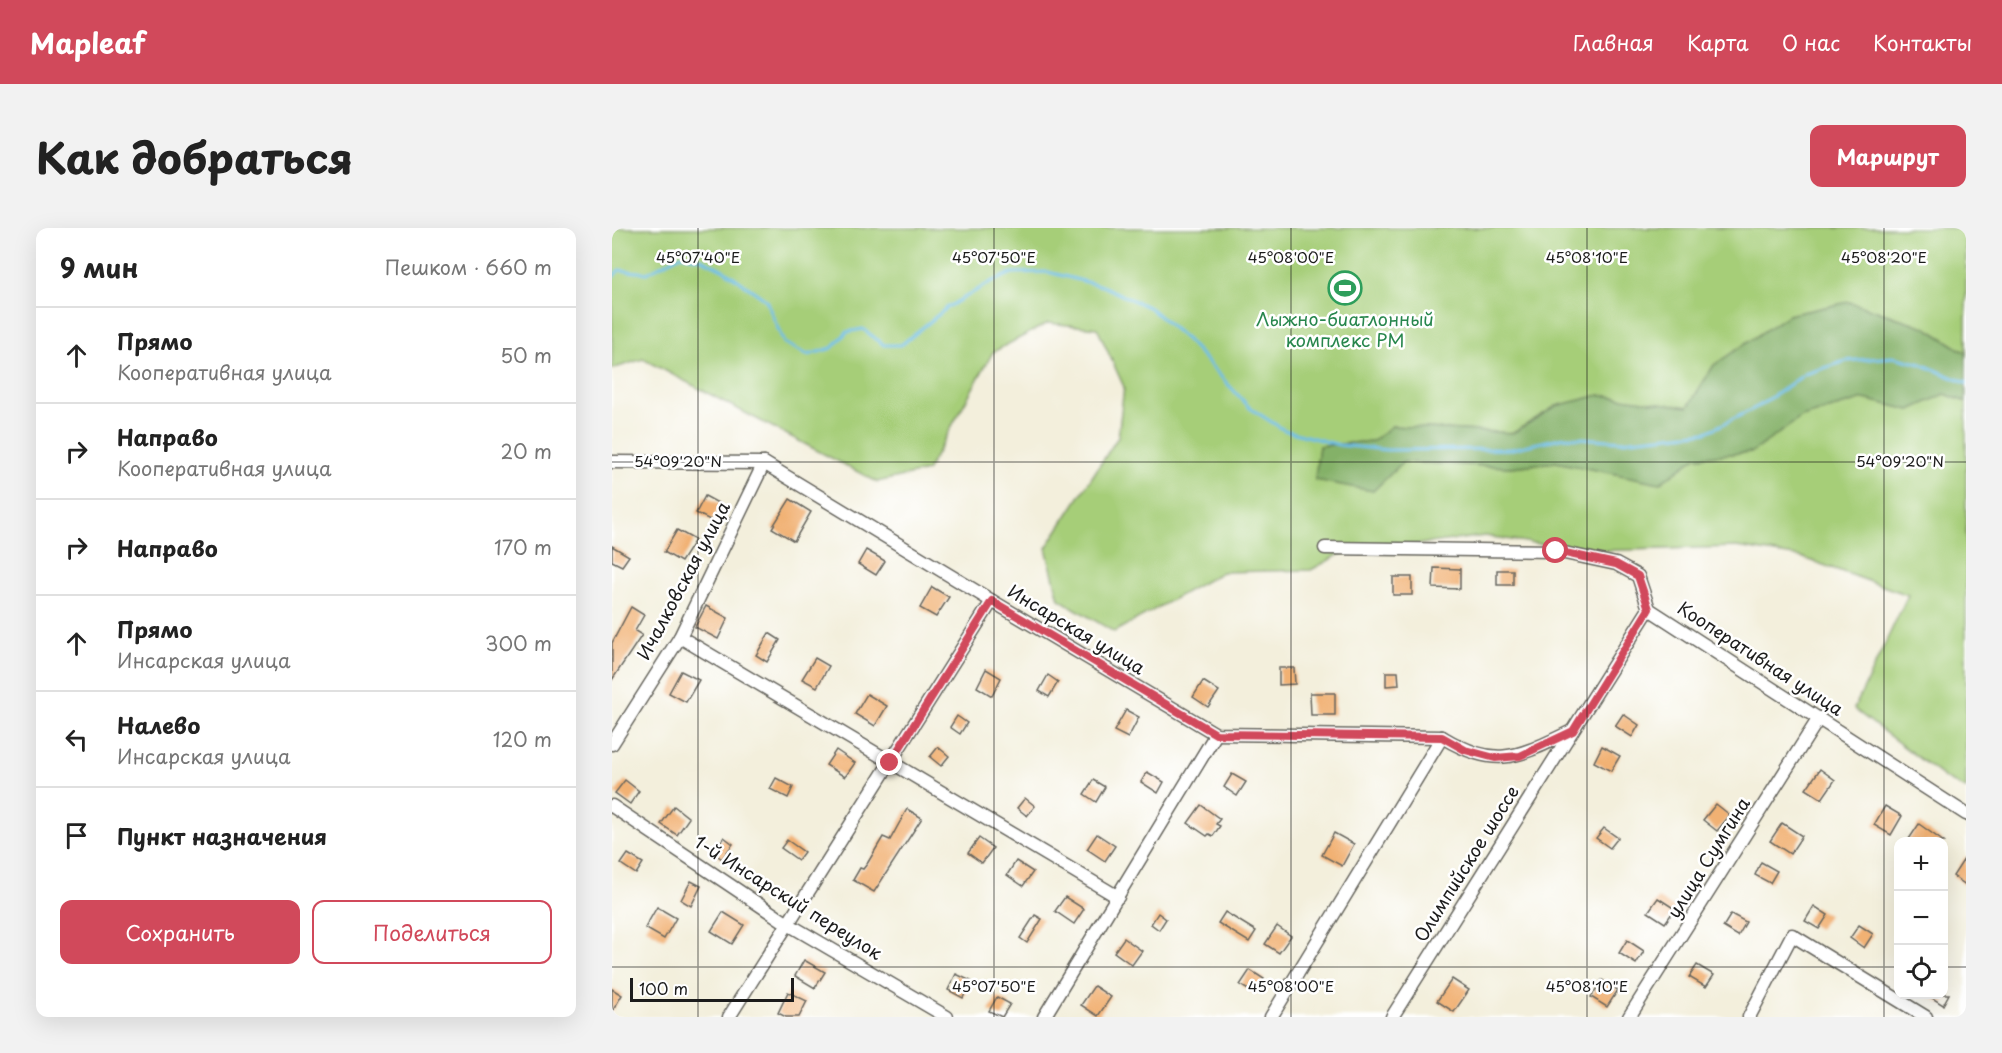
<!DOCTYPE html>
<html lang="ru">
<head>
<meta charset="utf-8">
<style>
  body { margin:0; font-family:"Playpen Sans",sans-serif; background:#f2f2f2; color:#222 }
  .controls { position:absolute; right:18px; bottom:18px; display:grid; overflow:hidden; border-radius:12px; box-shadow:0 6px 24px #0002 }
  .controls button { width:54px; height:54px; display:grid; place-items:center; padding:0; border:0; border-bottom:2px solid #e0e0e0; background:#fff; color:#222; font:30px sans-serif }
  .scale { position:absolute; left:18px; bottom:15px; width:164px; box-sizing:border-box; padding-left:6px; border:3px solid #1c1c1c; border-top:0; font-size:16px; line-height:21px; white-space:nowrap; color:#1c1c1c; -webkit-text-stroke:4px #fff; paint-order:stroke }
  .stop { position:absolute; width:18px; height:18px; margin:-14px; border:4px solid #d1495b; border-radius:50%; background:#fff }
  .stop.end { background:#d1495b; border-color:#fff; box-shadow:0 2px 6px #0008 }
  .list { margin:0; padding:0; list-style:none }
  h2 { display:flex; justify-content:space-between; align-items:center; height:78px; margin:0; padding:0 24px; font-size:26px }
  h2 small { font-size:20px; font-weight:400; color:#767676 }
  .list li { display:grid; grid-template-columns:39px 1fr auto; gap:18px; align-items:center; box-sizing:border-box; height:96px; padding:0 24px; border-top:2px solid #e0e0e0 }
  .list b { display:block; font-size:22px; white-space:nowrap }
  .list p { margin:0; font-size:20px; white-space:nowrap; color:#767676 }
  .list em { font-size:20px; font-style:normal; color:#767676 }
  .actions { display:flex; gap:12px; padding:18px 24px }
  .actions a { flex:1; padding:14px 0; border:2px solid #d1495b; border-radius:12px; text-align:center; font-size:21px; color:#d1495b }
  .actions .main { background:#d1495b; color:#fff }
  .icon { flex:none; width:33px; height:33px; fill:none; stroke:currentColor; stroke-width:2; stroke-linecap:round; stroke-linejoin:round }
  .map { position:relative; flex:none; width:1354px; height:789px; overflow:hidden; border-radius:12px }
  header { display:flex; align-items:center; gap:36px; box-sizing:border-box; height:84px; padding:0 30px; background:#d1495b; color:#fff }
  header strong { font-size:28px }
  nav { display:flex; gap:33px; margin-inline-start:auto; font-size:21px }
  .intro { display:flex; align-items:center; justify-content:space-between; box-sizing:border-box; height:144px; padding:0 36px }
  h1 { margin:0; font-size:42px }
  .button { padding:15px 27px; border-radius:12px; background:#d1495b; color:#fff; font-size:21px; font-weight:700 }
  main { display:flex; gap:36px; padding:0 36px }
  aside { flex:1; background:#fff; border-radius:12px; box-shadow:0 6px 24px #0002 }
  .map>svg:first-child { display:block }
  .green { fill:#a6ce78; stroke:#61754a; stroke-width:1.5 }
  .forest { fill:#84b168; stroke:#506642; stroke-width:1.5 }
  .lines { fill:none; stroke-linecap:round; stroke-linejoin:round }
  .stream { stroke:#6dbee8; stroke-width:3 }
  .building { fill:#f1b173 }
  .minor-casing { stroke:#67665f; stroke-width:15 }
  .minor { stroke:#fff; stroke-width:12 }
  .route { stroke:#d1495b; stroke-width:8 }
  .ticks { fill:none; stroke:#1c1c1c; stroke-width:1.5; stroke-opacity:0.45 }
  .labels { text-anchor:middle; stroke-width:5; stroke-linejoin:round; paint-order:stroke }
  .leisure-label { font-size:18px; fill:#27864d; stroke:#fff }
  .street-label { font-size:18px; fill:#1c1c1c; stroke:#fff }
  .ticks-label { font-size:15px; text-anchor:middle; fill:#1c1c1c; stroke:#fff; stroke-width:5; stroke-linejoin:round; paint-order:stroke }
</style>
</head>
<body>
<header>
<strong>Mapleaf</strong>
<nav><a>Главная</a><a>Карта</a><a>О нас</a><a>Контакты</a></nav>
</header>
<div class="intro"><h1>Как добраться</h1><a class="button">Маршрут</a></div>
<main>
<aside>
<h2>9 мин<small>Пешком · 660 m</small></h2>
<ul class="list">
<li><svg class="icon" aria-label="ahead" viewBox="0 0 24 24"><path d="M12 20V5M6 11l6-6 6 6"/></svg><div><b>Прямо</b><p>Кооперативная улица</p></div><em>50 m</em></li>
<li><svg class="icon" aria-label="right" viewBox="0 0 24 24"><path d="M7 20v-9h11M14 6l5 5-5 5"/></svg><div><b>Направо</b><p>Кооперативная улица</p></div><em>20 m</em></li>
<li><svg class="icon" aria-label="right" viewBox="0 0 24 24"><path d="M7 20v-9h11M14 6l5 5-5 5"/></svg><div><b>Направо</b></div><em>170 m</em></li>
<li><svg class="icon" aria-label="ahead" viewBox="0 0 24 24"><path d="M12 20V5M6 11l6-6 6 6"/></svg><div><b>Прямо</b><p>Инсарская улица</p></div><em>300 m</em></li>
<li><svg class="icon" aria-label="left" viewBox="0 0 24 24"><path d="M17 20v-9H6M10 6l-5 5 5 5"/></svg><div><b>Налево</b><p>Инсарская улица</p></div><em>120 m</em></li>
<li><svg class="icon" aria-label="arrive" viewBox="0 0 24 24"><path d="M6 21V4h12l-3 4 3 4H6"/></svg><div><b>Пункт назначения</b></div></li>
</ul>
<div class="actions"><a class="main">Сохранить</a><a>Поделиться</a></div>
</aside>
<div class="map">
<svg width="1354" height="789" viewBox="0 0 1354 789">
  <rect width="100%" height="100%" fill="#fff"/>
  <filter id="ink" filterUnits="userSpaceOnUse"><feTurbulence type="fractalNoise" baseFrequency=".0167" numOctaves="2"/><feDisplacementMap in="SourceGraphic" scale="12" xChannelSelector="R" yChannelSelector="G"/><feConvolveMatrix kernelMatrix="1 2 1 2 8 2 1 2 1" color-interpolation-filters="sRGB"/></filter>
  <filter id="wash" filterUnits="userSpaceOnUse"><feTurbulence type="fractalNoise" baseFrequency=".008" numOctaves="4" result="noise"/><feDisplacementMap in="SourceGraphic" scale="24" xChannelSelector="R" yChannelSelector="G"/><feGaussianBlur stdDeviation="1.35" result="paint"/><feColorMatrix in="noise" values="0 0 0 0 0 0 0 0 0 0 0 0 0 0 0 0 0 1.4 0 .05"/><feComposite in="paint" operator="in"/></filter>
  <g filter="url(#wash)">
    <rect width="100%" height="100%" fill="#f3efdc"/>
    <!-- green -->
    <polygon class="green" points="0,0 1354,0 1354,125 1313,99 1237,74 1176,87 1102,137 1076,179 988,167 944,178 901,205 780,198 761,213 707,218 703,252 761,263 791,234 899,239 944,234 1048,255 1084,229 1139,224 1189,189 1252,171 1298,182 1333,166 1354,174 1354,561 1333,550 1242,481 1296,367 1189,329 1125,319 976,323 873,308 728,326 699,342 610,344 502,404 447,371 434,320 506,209 512,159 485,100 436,95 381,124 315,243 265,254 31,131 0,141"/>
    <!-- forest -->
    <polygon class="forest" points="1237,74 1313,99 1354,125 1354,174 1333,166 1298,182 1252,171 1190,189 1140,224 1084,229 1048,255 944,234 899,239 791,234 761,263 703,252 707,218 761,213 780,198 901,205 944,178 988,167 1076,179 1102,137 1176,87"/>
    <g class="lines">
      <!-- stream -->
      <polyline class="stream" points="0,50 7,42 35,45 69,27 90,31 112,42 154,72 172,115 196,127 220,120 235,104 251,101 272,117 289,117 336,79 379,54 400,45 436,44 490,58 538,80 575,112 638,180 672,202 727,217 775,222 900,221 953,209 1010,213 1095,204 1147,178 1193,146 1234,133 1282,129 1309,136 1354,155"/>
    </g>
    <g id="blocks">
      <!-- building -->
      <g class="building">
        <polygon points="93,268 108,276 100,293 84,285"/>
        <polygon points="178,271 199,284 182,313 160,300"/>
        <polygon points="65,302 83,312 69,334 52,324"/>
        <polygon points="0,318 17,328 10,338 0,333"/>
        <polygon points="254,322 273,333 264,347 246,336"/>
        <polygon points="822,340 848,341 848,361 821,360"/>
        <rect x="885" y="342" width="16" height="15"/>
        <rect x="781" y="349" width="19" height="18"/>
        <polygon points="320,359 337,369 324,389 308,380"/>
        <polygon points="94,378 116,390 106,411 83,399"/>
        <polygon points="19,379 32,387 23,403 30,407 0,452 0,415"/>
        <polygon points="157,405 168,412 155,434 144,427"/>
        <polygon points="203,430 217,438 205,459 190,451"/>
        <polygon points="667,440 682,440 683,456 667,457"/>
        <polygon points="374,441 389,450 380,468 365,459"/>
        <polygon points="69,443 87,452 74,474 57,465"/>
        <polygon points="774,444 786,444 787,457 774,458"/>
        <polygon points="436,447 446,454 437,469 427,463"/>
        <polygon points="591,453 607,463 596,479 581,469"/>
        <polygon points="698,465 723,465 723,487 699,487"/>
        <polygon points="255,466 275,478 263,498 243,486"/>
        <polygon points="514,482 527,489 516,510 502,503"/>
        <polygon points="1011,486 1027,497 1020,509 1003,498"/>
        <polygon points="345,488 355,495 348,506 338,499"/>
        <polygon points="990,518 1008,528 999,543 982,534"/>
        <polygon points="326,519 337,528 329,538 318,529"/>
        <polygon points="224,522 243,535 233,549 214,537"/>
        <polygon points="1208,541 1223,552 1210,571 1194,561"/>
        <polygon points="535,544 552,554 546,565 529,554"/>
        <polygon points="620,546 634,554 625,568 612,559"/>
        <polygon points="164,550 181,559 176,570 158,561"/>
        <polygon points="13,552 27,563 18,576 3,565"/>
        <polygon points="481,552 493,559 484,574 472,566"/>
        <polygon points="413,570 423,578 415,588 405,580"/>
        <polygon points="1104,576 1118,587 1105,603 1091,592"/>
        <polygon points="589,577 608,591 604,596 608,598 601,608 597,606 595,608 576,595"/>
        <polygon points="62,578 77,590 65,607 49,596"/>
        <polygon points="1273,578 1290,588 1279,607 1262,597"/>
        <polygon points="295,581 310,590 262,664 241,652 248,640 251,641 255,636 271,609 278,612"/>
        <polygon points="1170,595 1190,608 1178,626 1158,613"/>
        <polygon points="1307,596 1332,614 1295,614"/>
        <polygon points="992,600 1006,610 998,620 984,610"/>
        <polygon points="722,605 742,616 730,638 710,627"/>
        <polygon points="485,606 503,618 493,633 475,621"/>
        <polygon points="112,609 121,616 110,631 101,624"/>
        <polygon points="367,610 381,620 370,635 356,625"/>
        <polygon points="175,612 192,624 186,632 169,620"/>
        <polygon points="16,626 31,635 24,646 9,636"/>
        <polygon points="1354,628 1354,657 1341,648"/>
        <polygon points="404,633 421,644 411,658 395,647"/>
        <polygon points="1149,634 1165,643 1158,655 1143,647"/>
        <polygon points="79,653 89,658 79,678 69,672"/>
        <polygon points="453,669 472,681 462,696 443,683"/>
        <polygon points="1046,670 1063,681 1053,695 1036,684"/>
        <polygon points="1202,678 1216,687 1207,701 1193,693"/>
        <polygon points="45,679 64,690 52,711 33,700"/>
        <polygon points="111,684 132,697 120,716 99,703"/>
        <polygon points="613,684 644,703 637,714 606,695"/>
        <polygon points="546,685 554,691 547,702 539,696"/>
        <polygon points="1119,686 1134,694 1126,708 1111,699"/>
        <polygon points="423,687 430,691 415,715 408,710"/>
        <polygon points="1247,697 1261,706 1252,720 1238,710"/>
        <polygon points="665,698 679,708 667,725 653,716"/>
        <polygon points="512,710 530,723 520,737 502,724"/>
        <polygon points="1015,712 1032,723 1024,736 1007,725"/>
        <polygon points="192,732 213,744 203,760 183,748"/>
        <polygon points="1085,737 1102,747 1094,759 1077,749"/>
        <polygon points="638,742 652,751 643,766 628,757"/>
        <polygon points="344,746 359,753 351,770 336,762"/>
        <polygon points="840,751 857,762 842,784 825,773"/>
        <polygon points="990,752 1006,762 995,779 979,769"/>
        <polygon points="482,758 499,769 486,788 469,777"/>
        <polygon points="0,761 10,767 0,784"/>
        <polygon points="176,764 195,773 187,789 174,789 166,785"/>
        <polygon points="1314,766 1337,766 1331,777"/>
        <polygon points="385,769 398,776 390,789 377,783"/>
      </g>
    </g>
  </g>
  <g filter="url(#ink)">
    <use href="#blocks" fill-opacity="0" stroke="#67665f" stroke-width="1.5"/>
    <g class="lines">
      <!-- minor casing -->
      <g class="minor-casing">
        <g id="minor">
          <polyline points="0,234 152,235 380,373"/>
          <polyline points="713,320 943,323 1004,336 1026,348 1037,381 1354,586"/>
          <polyline points="68,409 506,669"/>
          <path d="M830,509C886,542 905,529 960,503"/>
          <polyline points="0,516 68,409 152,235"/>
          <polyline points="0,578 176,696 335,789"/>
          <polyline points="117,789 380,373 604,506 830,509"/>
          <polyline points="432,789 604,506"/>
          <polyline points="659,789 830,509"/>
          <polyline points="780,789 1037,381"/>
          <polyline points="1017,789 1207,490"/>
          <polyline points="1137,789 1180,707 1314,789"/>
        </g>
      </g>
      <!-- minor -->
      <use href="#minor" class="minor"/>
    </g>
  </g>
  <g class="lines" filter="url(#ink)">
    <!-- route -->
    <polyline class="route" points="278,535 380,373 604,506 830,509 853,522 883,530 908,528 961,503 1037,381 1026,348 1004,336 944,323"/>
  </g>
  <!-- ticks -->
  <path class="ticks" d="M86,0V789M382,0V789M679,0V789M975,0V789M1272,0V789M0,234H1354M0,739H1286M1332,739H1354"/>
  <!-- icons -->
  <defs>
    <g id="stadium-ring" transform="scale(1.725)"><circle r="9.5" fill="#fff" stroke="#2e9e5b" stroke-width="1.5"/><path d="M0-5a6.5 5 0 1 0 0 10a6.5 5 0 1 0 0-10ZM-3.5-1.8h7v3.6h-7Z" fill="#2e9e5b"/></g>
  </defs>
  <g fill-rule="evenodd">
    <use href="#stadium-ring" x="733" y="60"/>
  </g>
  <g class="labels">
    <!-- leisure labels -->
    <g class="leisure-label">
      <text x="733" y="98">Лыжно-биатлонный<tspan x="733" dy="21">комплекс РМ</tspan></text>
    </g>
    <!-- street labels -->
    <g class="street-label">
      <text transform="translate(72 353) rotate(-62)" y="6">Ичалковская улица</text>
      <text transform="translate(464 402) rotate(31)" y="6">Инсарская улица</text>
      <text transform="translate(1148 431) rotate(33)" y="6">Кооперативная улица</text>
      <text transform="translate(1097 630) rotate(-58)" y="6">улица Сумгина</text>
      <text transform="translate(855 636) rotate(-58)" y="6">Олимпийское шоссе</text>
      <text transform="translate(176 670) rotate(32)" y="6">1-й Инсарский переулок</text>
    </g>
  </g>
  <g class="ticks-label">
    <text x="86" y="35">45°07'40"E</text>
    <text x="382" y="35">45°07'50"E</text>
    <text x="679" y="35">45°08'00"E</text>
    <text x="975" y="35">45°08'10"E</text>
    <text x="1272" y="35">45°08'20"E</text>
    <text x="66" y="239">54°09'20"N</text>
    <text x="1288" y="239">54°09'20"N</text>
    <text x="382" y="764">45°07'50"E</text>
    <text x="679" y="764">45°08'00"E</text>
    <text x="975" y="764">45°08'10"E</text>
  </g>
</svg>
<div class="controls">
<button>+</button>
<button>−</button>
<button><svg class="icon" aria-label="locate" viewBox="0 0 24 24"><circle cx="12" cy="12" r="6"/><path d="M12 2v4M12 18v4M2 12h4M18 12h4"/></svg></button>
</div>
<div class="scale">100 m</div>
<div class="stop" style="left:944px;top:323px"></div>
<div class="stop end" style="left:278px;top:535px"></div>
</div>
</main>
</body>
</html>
